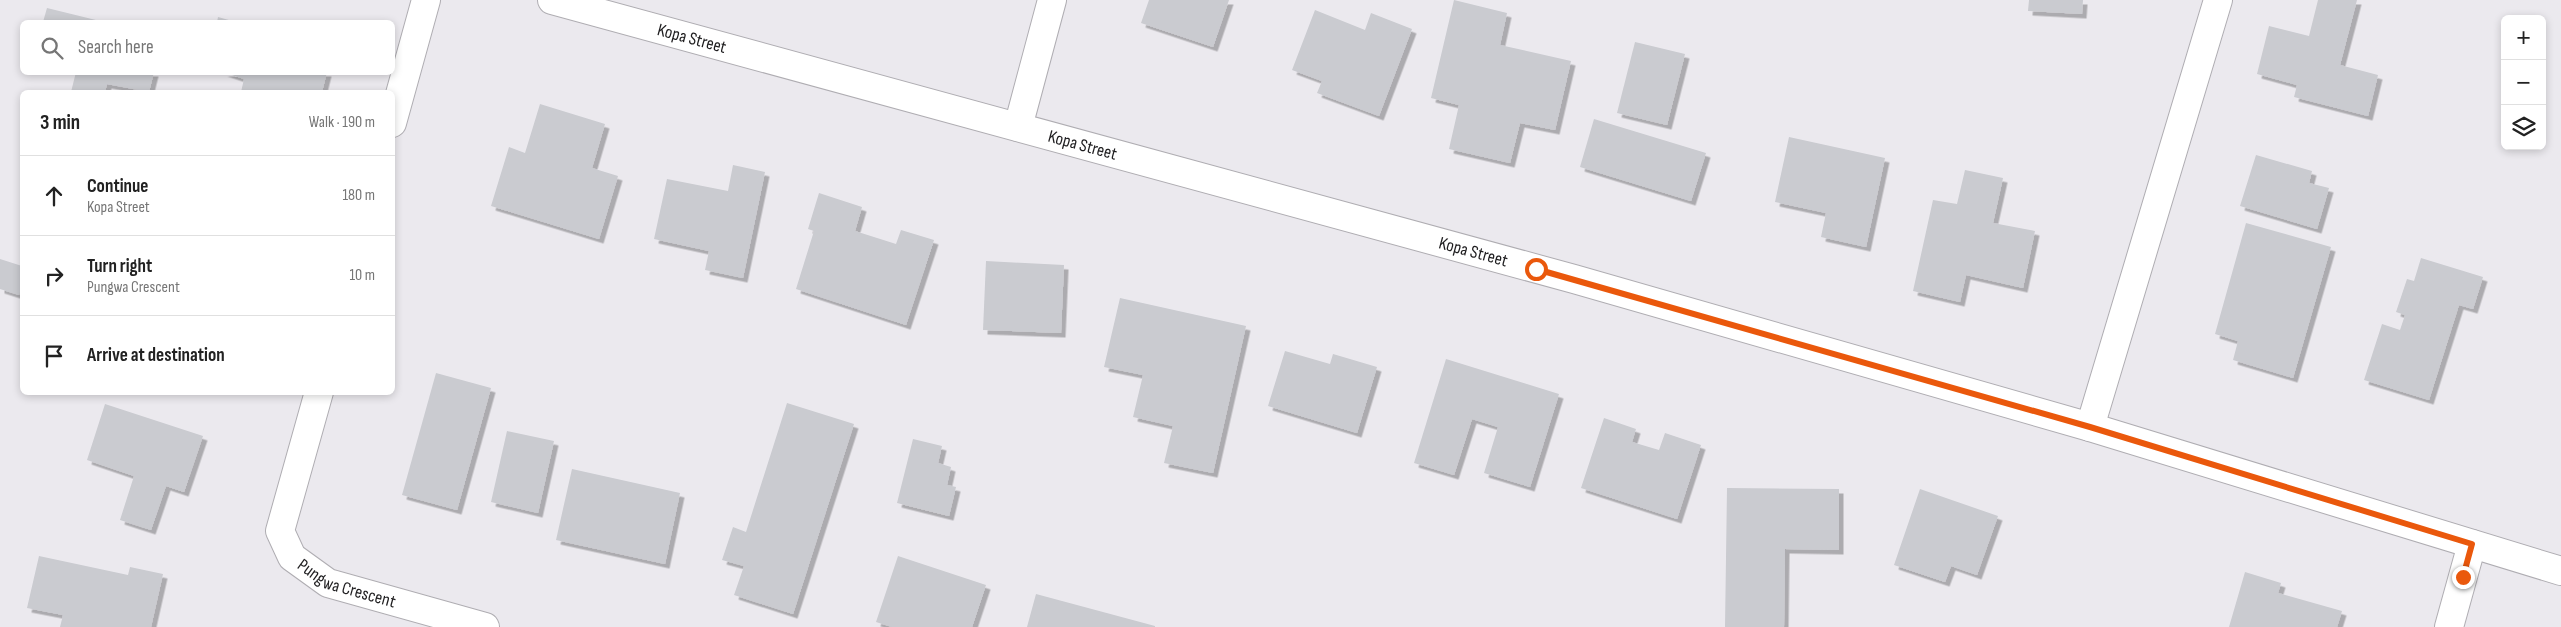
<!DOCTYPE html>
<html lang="en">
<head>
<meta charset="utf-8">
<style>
  body { margin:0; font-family:"Sofia Sans Condensed",sans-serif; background:#f2f2f2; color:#222 }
  .controls { position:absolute; right:15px; top:15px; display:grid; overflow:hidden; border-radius:8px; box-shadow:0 2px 8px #0003 }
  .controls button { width:45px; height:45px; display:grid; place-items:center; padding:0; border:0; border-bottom:1px solid #e0e0e0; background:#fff; color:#222; font:25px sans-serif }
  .stop { position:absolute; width:15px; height:15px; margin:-11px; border:4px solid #ea580c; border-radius:50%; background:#fff }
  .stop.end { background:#ea580c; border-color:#fff; box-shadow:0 1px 5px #0008 }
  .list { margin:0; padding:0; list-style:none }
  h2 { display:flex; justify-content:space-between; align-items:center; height:65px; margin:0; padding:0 20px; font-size:21px }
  h2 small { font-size:16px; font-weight:400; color:#767676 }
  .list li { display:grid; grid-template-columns:32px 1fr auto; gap:15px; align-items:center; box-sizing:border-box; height:80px; padding:0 20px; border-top:1px solid #e0e0e0 }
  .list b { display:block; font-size:19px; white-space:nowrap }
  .list p { margin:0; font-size:16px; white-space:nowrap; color:#767676 }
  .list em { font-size:16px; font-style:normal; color:#767676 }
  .icon { flex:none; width:28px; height:28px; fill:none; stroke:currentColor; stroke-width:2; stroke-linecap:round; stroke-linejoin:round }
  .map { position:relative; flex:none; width:2561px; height:627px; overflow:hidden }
  .search { position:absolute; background:#fff; box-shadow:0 2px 8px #0003; left:20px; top:20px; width:375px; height:55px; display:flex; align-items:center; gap:12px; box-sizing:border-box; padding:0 18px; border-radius:8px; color:#767676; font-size:19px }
  .panel { position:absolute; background:#fff; box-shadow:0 2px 8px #0003; left:20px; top:90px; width:375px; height:305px; border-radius:8px }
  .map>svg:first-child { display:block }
  .building { fill:#cacbd0; filter:url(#shadow) }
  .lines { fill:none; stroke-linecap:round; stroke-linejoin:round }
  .minor-casing { stroke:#afadb2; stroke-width:30 }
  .minor { stroke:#fff; stroke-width:28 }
  .route { stroke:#ea580c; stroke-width:6 }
  .labels { text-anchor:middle; stroke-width:4; stroke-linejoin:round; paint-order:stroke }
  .street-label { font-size:18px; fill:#1e1d1f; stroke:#f8f6fb }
</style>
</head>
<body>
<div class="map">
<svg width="2561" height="627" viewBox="0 0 2561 627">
  <defs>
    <filter id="shadow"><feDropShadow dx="4.5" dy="4.5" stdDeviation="0" flood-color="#0004"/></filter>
  </defs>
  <rect width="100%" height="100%" fill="#ebe9ee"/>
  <!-- building -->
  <g class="building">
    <polygon points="1149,0 1229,0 1213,47 1141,23"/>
    <polygon points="1454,0 1507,13 1500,45 1571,61 1555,130 1520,123 1510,163 1449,149 1459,105 1431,98"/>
    <polygon points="2029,0 2083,0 2082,14 2028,11"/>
    <polygon points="2318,0 2357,0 2340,65 2378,75 2368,116 2294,97 2297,85 2257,74 2269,26 2309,36"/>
    <polygon points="47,8 104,22 43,22"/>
    <polygon points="1315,10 1365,30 1371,13 1412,29 1379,116 1317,93 1322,81 1292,70"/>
    <polygon points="218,17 236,22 217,22"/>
    <polygon points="1635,42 1685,54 1667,125 1617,113"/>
    <polygon points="76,72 154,72 149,92 107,84 105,92 71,92"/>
    <polygon points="223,72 327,72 322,92 241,92 244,79"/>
    <polygon points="540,104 605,124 592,168 618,176 599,239 491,206 509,147 525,153"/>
    <polygon points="1594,119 1706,153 1691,201 1580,167"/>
    <polygon points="1789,137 1885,158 1866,247 1821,237 1826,213 1775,202"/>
    <polygon points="2256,155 2312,171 2309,183 2329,188 2317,229 2240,206"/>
    <polygon points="733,165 765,172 743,278 705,270 709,251 654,239 667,179 728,191"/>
    <polygon points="1965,170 2003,178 1993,223 2035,231 2023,288 1966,275 1960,302 1913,291 1933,200 1957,204"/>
    <polygon points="819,193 862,207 855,231 896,244 901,230 934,240 906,325 796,289 814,231 808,229"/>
    <polygon points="2246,223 2331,247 2293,378 2233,360 2238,341 2215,334"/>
    <polygon points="2421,258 2483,277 2473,309 2459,305 2429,400 2364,380 2382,324 2400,330 2405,315 2396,312 2407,279 2414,281"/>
    <polygon points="0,259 22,266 22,284 19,295 0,289"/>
    <polygon points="986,261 1064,265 1061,333 983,330"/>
    <polygon points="1120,298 1246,326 1213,473 1164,463 1173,426 1133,417 1143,375 1104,367"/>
    <polygon points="1285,351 1330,364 1333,354 1377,367 1357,433 1268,406"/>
    <polygon points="1446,359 1559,394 1530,487 1484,473 1498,427 1472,419 1454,475 1414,463"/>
    <polygon points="436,373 491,388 457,510 402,495"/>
    <polygon points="787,403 854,424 793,614 734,595 744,566 722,560 733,527 746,532"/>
    <polygon points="105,404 203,436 184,492 166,486 151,530 120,520 134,476 87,460"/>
    <polygon points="1604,418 1636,429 1632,442 1659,450 1665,433 1701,445 1677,519 1581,488"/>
    <polygon points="507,431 554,441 538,513 491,502"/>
    <polygon points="913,439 942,446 938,463 951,467 947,485 956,487 949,516 897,503"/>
    <polygon points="572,469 680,493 665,564 556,540"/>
    <polygon points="1727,488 1839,489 1839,550 1785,549 1784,627 1725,627"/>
    <polygon points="1920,489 1998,516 1977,575 1951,566 1945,582 1894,565"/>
    <polygon points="39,556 128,575 130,567 163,574 151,627 60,627 63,615 27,608"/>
    <polygon points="898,556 986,585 972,627 892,627 876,622"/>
    <polygon points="2245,572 2281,583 2278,593 2342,611 2337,627 2229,627"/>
    <polygon points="1036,594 1155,626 1155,627 1027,627"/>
  </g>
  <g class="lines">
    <!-- minor casing -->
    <g class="minor-casing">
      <g id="minor">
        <path id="s1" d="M552,0L1574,279L2090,427L2561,571"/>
        <polyline points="392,123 426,0"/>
        <polyline points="1018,127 1052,0"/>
        <path id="s2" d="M319,392L280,531L292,557L328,583L485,627"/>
        <polyline points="2090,427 2218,0"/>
        <polyline points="2449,627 2472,544"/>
      </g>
    </g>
    <!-- minor -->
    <use href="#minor" class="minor"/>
  </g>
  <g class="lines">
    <!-- route -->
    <polyline class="route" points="1536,269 2090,427 2472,544 2463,577"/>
  </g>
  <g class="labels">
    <!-- street labels -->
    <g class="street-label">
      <text dy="6" stroke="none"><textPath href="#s1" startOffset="145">Kopa Street</textPath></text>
      <text dy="6" stroke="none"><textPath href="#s1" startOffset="550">Kopa Street</textPath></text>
      <text dy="6" stroke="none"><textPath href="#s1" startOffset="955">Kopa Street</textPath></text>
      <text dy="6" stroke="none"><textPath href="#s2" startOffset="235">Pungwa Crescent</textPath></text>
    </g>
  </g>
</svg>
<div class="controls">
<button>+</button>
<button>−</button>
<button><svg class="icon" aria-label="layers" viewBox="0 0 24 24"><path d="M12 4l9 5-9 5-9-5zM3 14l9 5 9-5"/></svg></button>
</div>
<div class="stop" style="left:1536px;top:269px"></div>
<div class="stop end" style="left:2463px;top:577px"></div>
<div class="search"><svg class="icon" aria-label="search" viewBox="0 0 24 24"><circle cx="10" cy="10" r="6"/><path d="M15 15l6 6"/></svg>Search here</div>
<section class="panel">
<h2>3 min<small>Walk · 190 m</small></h2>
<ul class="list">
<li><svg class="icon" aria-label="ahead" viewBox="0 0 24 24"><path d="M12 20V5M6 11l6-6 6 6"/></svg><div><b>Continue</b><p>Kopa Street</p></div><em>180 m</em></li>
<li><svg class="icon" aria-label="right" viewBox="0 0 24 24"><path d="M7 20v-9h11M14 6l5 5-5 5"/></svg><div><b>Turn right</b><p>Pungwa Crescent</p></div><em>10 m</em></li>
<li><svg class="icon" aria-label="arrive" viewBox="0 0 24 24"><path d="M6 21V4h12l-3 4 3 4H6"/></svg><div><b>Arrive at destination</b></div></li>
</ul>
</section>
</div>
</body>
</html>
